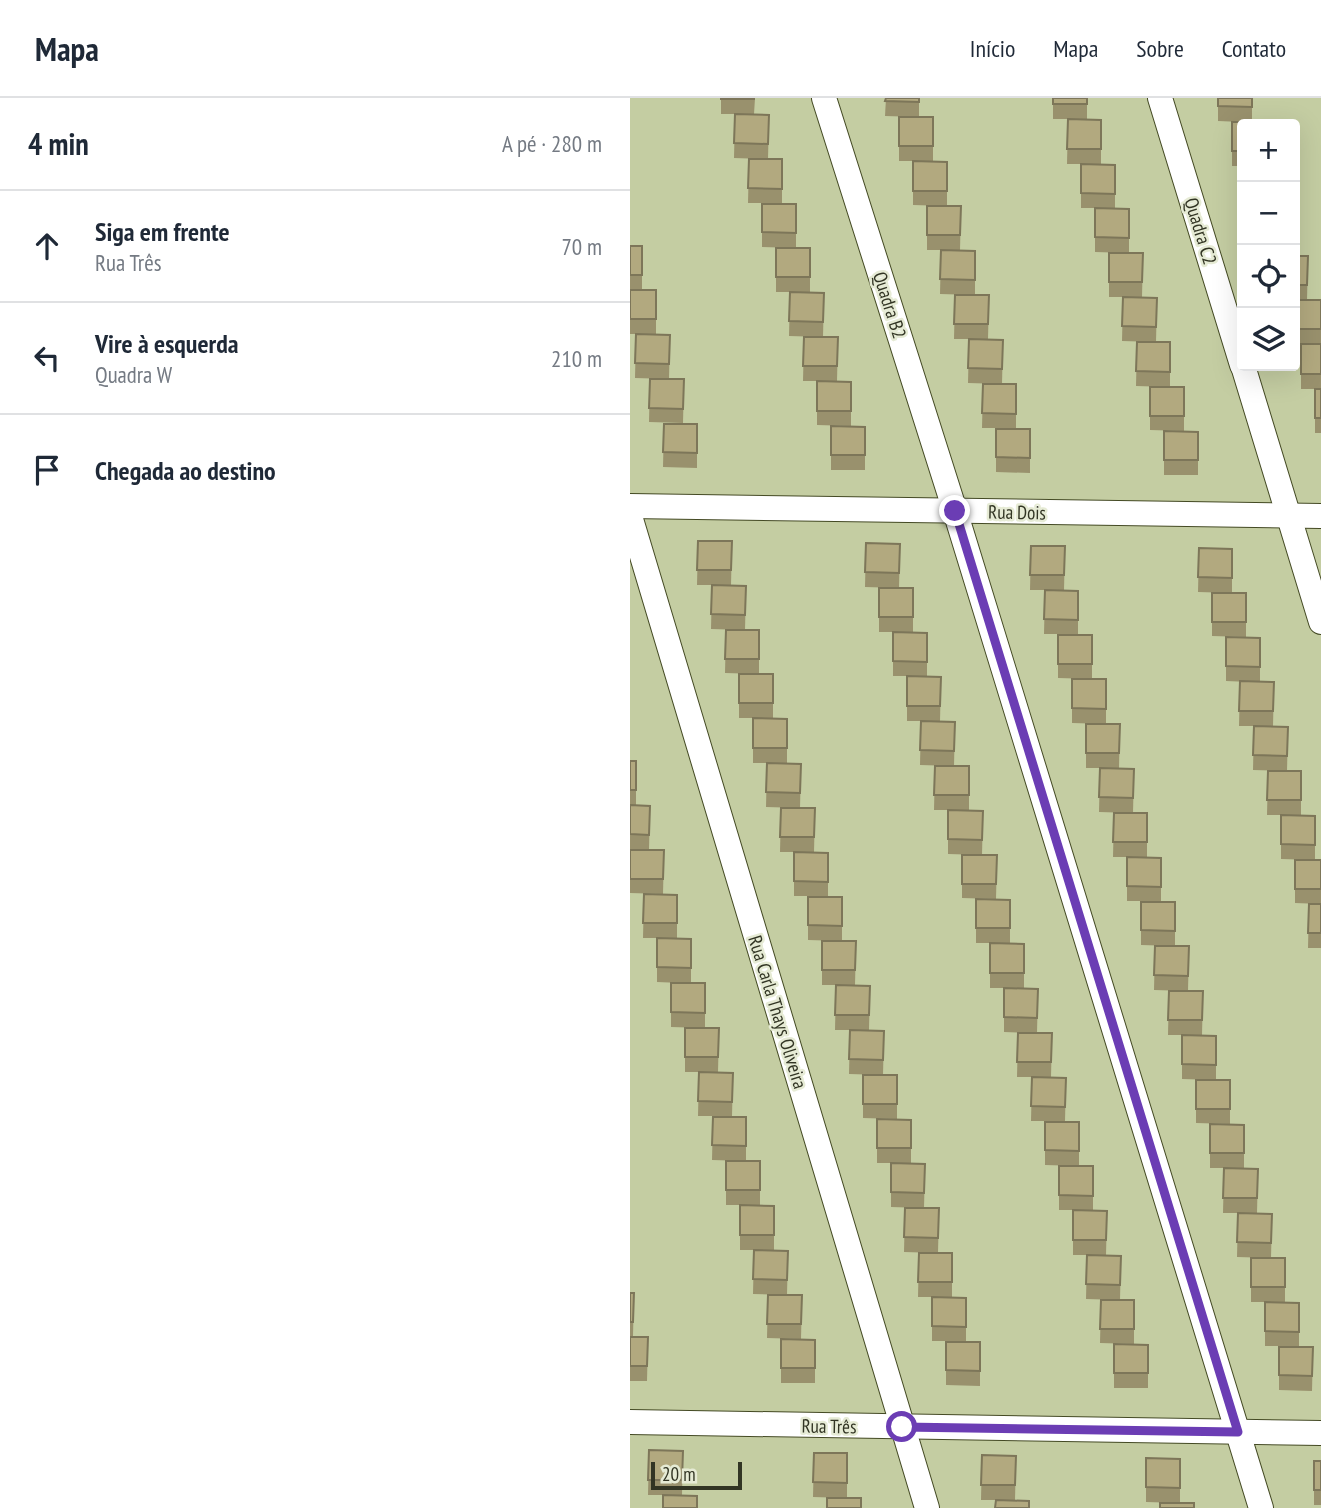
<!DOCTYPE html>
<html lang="pt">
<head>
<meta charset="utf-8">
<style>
  body { margin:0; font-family:"PT Sans Narrow",sans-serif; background:#f6f6f7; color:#1f2937 }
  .controls { position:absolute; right:21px; top:21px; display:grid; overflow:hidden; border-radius:7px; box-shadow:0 7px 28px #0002 }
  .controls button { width:63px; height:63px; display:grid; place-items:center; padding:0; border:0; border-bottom:2px solid #e0e1e3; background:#fff; color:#1f2937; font:35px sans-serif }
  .scale { position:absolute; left:21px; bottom:18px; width:91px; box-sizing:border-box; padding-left:7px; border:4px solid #323524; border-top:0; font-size:19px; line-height:24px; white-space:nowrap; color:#323524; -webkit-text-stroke:5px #e6ebd5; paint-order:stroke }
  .stop { position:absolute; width:21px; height:21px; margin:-16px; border:5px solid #6b3db4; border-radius:50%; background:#fff }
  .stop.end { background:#6b3db4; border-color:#fff; box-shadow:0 2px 7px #0008 }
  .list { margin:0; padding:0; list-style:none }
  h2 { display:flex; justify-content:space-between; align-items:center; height:91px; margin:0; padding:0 28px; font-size:30px }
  h2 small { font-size:23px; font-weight:400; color:#747a83 }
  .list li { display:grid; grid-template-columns:46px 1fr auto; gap:21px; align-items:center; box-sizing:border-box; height:112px; padding:0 28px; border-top:2px solid #e0e1e3 }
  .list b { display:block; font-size:26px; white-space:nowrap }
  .list p { margin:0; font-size:23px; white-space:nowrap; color:#747a83 }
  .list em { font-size:23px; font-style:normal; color:#747a83 }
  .icon { flex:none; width:38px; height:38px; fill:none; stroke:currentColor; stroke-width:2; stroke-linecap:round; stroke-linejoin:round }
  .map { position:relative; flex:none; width:691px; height:1410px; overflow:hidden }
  header { display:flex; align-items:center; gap:42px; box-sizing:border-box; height:98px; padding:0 35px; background:#fff; border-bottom:2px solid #e0e1e3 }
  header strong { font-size:33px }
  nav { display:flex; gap:38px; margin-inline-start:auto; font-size:24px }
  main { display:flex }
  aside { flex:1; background:#fff }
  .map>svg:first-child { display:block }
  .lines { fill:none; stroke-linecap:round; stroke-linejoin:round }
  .street-casing { stroke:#444a24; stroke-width:26 }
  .street { stroke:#fff; stroke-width:24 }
  .wall { fill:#99916d }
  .building { fill:#b2a97f; stroke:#7d7659; stroke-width:2 }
  .route { stroke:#6b3db4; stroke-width:9 }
  .labels { text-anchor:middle; stroke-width:5; stroke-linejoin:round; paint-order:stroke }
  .street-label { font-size:19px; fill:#323524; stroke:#e6ebd5 }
</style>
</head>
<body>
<header>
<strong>Mapa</strong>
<nav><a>Início</a><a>Mapa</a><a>Sobre</a><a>Contato</a></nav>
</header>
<main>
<aside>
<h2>4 min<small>A pé · 280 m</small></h2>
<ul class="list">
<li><svg class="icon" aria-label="ahead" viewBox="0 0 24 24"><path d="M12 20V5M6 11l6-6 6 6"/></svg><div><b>Siga em frente</b><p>Rua Três</p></div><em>70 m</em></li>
<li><svg class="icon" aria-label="left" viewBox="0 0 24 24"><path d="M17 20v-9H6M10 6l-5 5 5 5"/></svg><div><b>Vire à esquerda</b><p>Quadra W</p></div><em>210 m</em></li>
<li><svg class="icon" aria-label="arrive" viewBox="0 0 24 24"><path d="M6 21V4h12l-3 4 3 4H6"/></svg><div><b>Chegada ao destino</b></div></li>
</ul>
</aside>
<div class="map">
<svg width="691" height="1410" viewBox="0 0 691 1410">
  <rect width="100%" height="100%" fill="#c4cda2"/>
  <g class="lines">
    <!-- street casing -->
    <g class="street-casing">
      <g id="street">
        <polyline points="194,0 325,413 631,1410"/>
        <polyline points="530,0 612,267"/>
        <polyline points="613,268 691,524"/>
        <polyline points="0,408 691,418"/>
        <polyline points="0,418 297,1410"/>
        <polyline points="0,1324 691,1335"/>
      </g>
    </g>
    <!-- street -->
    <use href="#street" class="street"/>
  </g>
  <!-- wall -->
  <g class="wall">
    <polygon points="91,0 125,0 124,16 91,16"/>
    <polygon points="256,0 289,0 289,19 255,18"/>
    <rect x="423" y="0" width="34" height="21"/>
    <polygon points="588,0 622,0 622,24 612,26 612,68 602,68 602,24 612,24 588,23"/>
    <polygon points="105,16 139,17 138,61 104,60"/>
    <rect x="269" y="19" width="34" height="44"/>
    <polygon points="438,21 471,22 471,66 437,66"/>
    <polygon points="119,61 152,61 152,105 118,105"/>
    <polygon points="283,63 317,64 317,108 283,107"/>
    <polygon points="451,66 485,67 485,110 451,110"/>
    <polygon points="132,106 166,106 166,150 132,149"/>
    <polygon points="297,108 331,108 330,152 297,152"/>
    <polygon points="465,110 499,111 499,155 465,154"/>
    <rect x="0" y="148" width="12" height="44"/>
    <rect x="146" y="150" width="34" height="44"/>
    <polygon points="311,152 345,153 345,197 310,196"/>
    <polygon points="479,155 513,155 512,199 479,199"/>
    <polygon points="665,158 678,158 677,202 665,202"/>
    <rect x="0" y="192" width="26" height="44"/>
    <polygon points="160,194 194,195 193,239 159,238"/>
    <polygon points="325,197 359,197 358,241 324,241"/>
    <polygon points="493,199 527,200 526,244 492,243"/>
    <rect x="665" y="202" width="26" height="44"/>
    <polygon points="6,236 40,237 39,281 5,280"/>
    <polygon points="174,239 208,239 207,283 173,283"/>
    <polygon points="339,241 373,242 372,286 338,285"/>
    <polygon points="507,244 540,244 540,289 506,288"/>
    <polygon points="671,246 691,246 691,335 685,335 685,291 671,291"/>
    <polygon points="20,281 54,281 53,325 19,324"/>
    <polygon points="187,283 221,284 221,328 187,327"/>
    <polygon points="353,286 386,286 386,330 352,330"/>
    <polygon points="520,289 554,289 554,333 520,332"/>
    <polygon points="34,326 67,326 67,370 33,369"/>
    <polygon points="201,328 235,329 235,372 201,372"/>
    <polygon points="366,331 400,331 400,375 366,374"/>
    <polygon points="534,333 568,334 568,377 534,377"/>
    <polygon points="68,443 102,443 101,487 67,487"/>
    <polygon points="236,445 270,446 269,490 235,489"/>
    <polygon points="401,448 435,448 434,492 400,492"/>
    <polygon points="569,450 602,451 602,495 568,494"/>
    <polygon points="82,487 116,488 115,532 81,531"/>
    <rect x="249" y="490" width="34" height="44"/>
    <polygon points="415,492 448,493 448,536 414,536"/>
    <polygon points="582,495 616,495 616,539 582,538"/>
    <polygon points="96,532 129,532 129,576 95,575"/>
    <polygon points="263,534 297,535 297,578 263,578"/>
    <polygon points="428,537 462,537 462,581 428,580"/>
    <polygon points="596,539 630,540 630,584 644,584 643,628 609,628 610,583 620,584 596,583"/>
    <rect x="109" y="576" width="34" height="44"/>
    <polygon points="277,578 311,579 310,623 277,623"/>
    <polygon points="442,581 476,581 476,626 442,625"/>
    <polygon points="123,620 157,621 157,665 171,666 170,710 136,709 137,665 123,665"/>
    <polygon points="291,623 325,624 324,668 290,667"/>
    <polygon points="456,626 490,626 489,670 456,670"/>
    <polygon points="624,628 658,629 657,673 623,672"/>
    <rect x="0" y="663" width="6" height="44"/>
    <polygon points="305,668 339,668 339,712 304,712"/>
    <polygon points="470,670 504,671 503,715 469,714"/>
    <polygon points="638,673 671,673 671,717 637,717"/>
    <polygon points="0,707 20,708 19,752 0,751"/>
    <polygon points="151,710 185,710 184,754 150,754"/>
    <polygon points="318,712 353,713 352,757 318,756"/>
    <polygon points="484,715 517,715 517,759 483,759"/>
    <polygon points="651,717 685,718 685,762 651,761"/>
    <polygon points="0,752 34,752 33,796 0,795"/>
    <polygon points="164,754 198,755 198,798 164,798"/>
    <polygon points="332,757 367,757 366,801 332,800"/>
    <polygon points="497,759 531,760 531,803 497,803"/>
    <polygon points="665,762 691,762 691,806 665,805"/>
    <polygon points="14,796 47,797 47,840 13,840"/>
    <polygon points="178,799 212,799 212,843 178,842"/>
    <polygon points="346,801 380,802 380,845 346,845"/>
    <polygon points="511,804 545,804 545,848 511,847"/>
    <polygon points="679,806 691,806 691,850 678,850"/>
    <polygon points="27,840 61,841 61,885 75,885 75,930 41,929 41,885 51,885 27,884"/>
    <polygon points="192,843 226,843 225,887 192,887"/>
    <polygon points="360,845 394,846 394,890 360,890"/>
    <polygon points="525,848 559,848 558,893 524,892"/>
    <polygon points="206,887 240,888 239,932 205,932"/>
    <polygon points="374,890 408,891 407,935 374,934"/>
    <polygon points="539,893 573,893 572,937 538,937"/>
    <polygon points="55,930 89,930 88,974 55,974"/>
    <polygon points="220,932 254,933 253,977 219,976"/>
    <polygon points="388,935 422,935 421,979 387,979"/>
    <polygon points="552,937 586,938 586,982 552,981"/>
    <polygon points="69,974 103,975 102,1018 68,1018"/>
    <polygon points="233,977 267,977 267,1021 233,1020"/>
    <polygon points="402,979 436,980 435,1023 401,1023"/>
    <polygon points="566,982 600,982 600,1026 566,1025"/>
    <polygon points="83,1019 116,1019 116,1063 82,1062"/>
    <polygon points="247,1021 281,1022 281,1065 247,1065"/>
    <polygon points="415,1024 449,1024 449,1068 415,1067"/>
    <polygon points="580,1026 614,1027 614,1070 580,1070"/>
    <rect x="96" y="1063" width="34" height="44"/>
    <polygon points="261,1065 295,1066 294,1110 261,1109"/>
    <polygon points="429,1068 463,1068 463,1113 477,1113 476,1157 443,1157 443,1112 452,1112 429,1112"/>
    <polygon points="594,1070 628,1071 627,1115 593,1115"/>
    <polygon points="110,1107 144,1108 144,1152 158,1153 157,1197 123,1196 124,1152 110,1152"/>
    <polygon points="275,1110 309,1110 308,1155 274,1154"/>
    <polygon points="608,1115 642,1116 641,1160 607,1159"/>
    <polygon points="289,1155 322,1155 322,1199 288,1199"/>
    <polygon points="457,1157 491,1158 490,1202 456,1201"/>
    <rect x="621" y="1160" width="34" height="44"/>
    <polygon points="0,1195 4,1195 3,1238 0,1238"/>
    <polygon points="138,1197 172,1197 171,1241 137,1240"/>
    <polygon points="302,1199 336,1200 336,1243 302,1243"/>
    <polygon points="471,1202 504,1202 504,1246 470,1245"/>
    <polygon points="635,1204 669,1205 669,1248 635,1248"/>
    <polygon points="0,1239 18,1239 17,1283 0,1283"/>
    <polygon points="151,1241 185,1242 185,1285 151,1285"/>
    <polygon points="316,1244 350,1244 350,1288 316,1287"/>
    <polygon points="484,1246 518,1247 518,1290 484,1290"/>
    <polygon points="649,1249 683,1249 682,1293 649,1292"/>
    <polygon points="19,1352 53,1353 52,1397 18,1397"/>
    <polygon points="184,1355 217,1355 217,1400 183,1399"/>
    <polygon points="352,1357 386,1358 385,1402 351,1402"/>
    <polygon points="516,1360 550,1361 550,1405 516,1404"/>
    <rect x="684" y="1363" width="7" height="44"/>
  </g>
  <!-- building -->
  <g class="building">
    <rect x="91" y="0" width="33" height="1"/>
    <polygon points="256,0 289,0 289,4 255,3"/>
    <rect x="423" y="0" width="34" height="6"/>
    <polygon points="588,0 622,0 622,9 588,8"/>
    <polygon points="105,16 139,17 138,46 104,45"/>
    <rect x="269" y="19" width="34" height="29"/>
    <polygon points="438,21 471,22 471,51 437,51"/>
    <polygon points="602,24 636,24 636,26 612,26 612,53 602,53"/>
    <polygon points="119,61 152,61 152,91 118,90"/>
    <polygon points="283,63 317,64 317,93 283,93"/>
    <polygon points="451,66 485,67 485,96 451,95"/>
    <polygon points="132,106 166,106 166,135 132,134"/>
    <polygon points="297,108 331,108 330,137 297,137"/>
    <polygon points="465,110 499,111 499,140 465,139"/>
    <rect x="0" y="148" width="12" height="29"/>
    <rect x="146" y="150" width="34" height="29"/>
    <polygon points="311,152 345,153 345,182 310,181"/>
    <polygon points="479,155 513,155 512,184 479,184"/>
    <polygon points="665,158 678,158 677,187 665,187"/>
    <rect x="0" y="192" width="26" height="29"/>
    <polygon points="160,194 194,195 193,224 159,223"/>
    <polygon points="325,197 359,197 358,226 324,226"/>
    <polygon points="493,199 527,200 526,229 492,228"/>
    <rect x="665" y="202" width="26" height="29"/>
    <polygon points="6,236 40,237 39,266 5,265"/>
    <polygon points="174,239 208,239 207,268 173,268"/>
    <polygon points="339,241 373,242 372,271 338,270"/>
    <polygon points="507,244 540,244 540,274 506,273"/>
    <rect x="671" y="246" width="20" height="30"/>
    <polygon points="20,281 54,281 53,311 19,310"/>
    <polygon points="187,283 221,284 221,313 187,313"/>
    <polygon points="353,286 386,286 386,316 352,315"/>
    <rect x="520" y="289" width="34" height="29"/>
    <rect x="685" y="291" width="6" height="29"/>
    <polygon points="34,326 67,326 67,355 33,354"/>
    <polygon points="201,328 235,329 235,357 201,357"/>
    <polygon points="366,331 400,331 400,360 366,359"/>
    <polygon points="534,333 568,334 568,362 534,362"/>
    <polygon points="68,443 102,443 101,472 67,472"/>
    <polygon points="236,445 270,446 269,475 235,474"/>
    <polygon points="401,448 435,448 434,477 400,477"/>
    <polygon points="569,450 602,451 602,480 568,479"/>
    <polygon points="82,487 116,488 115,517 81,516"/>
    <rect x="249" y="490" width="34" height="29"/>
    <polygon points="415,492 448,493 448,522 414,521"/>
    <rect x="582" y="495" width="34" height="29"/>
    <polygon points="96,532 129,532 129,561 95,561"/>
    <polygon points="263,534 297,535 297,564 263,563"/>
    <rect x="428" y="537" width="34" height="29"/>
    <polygon points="596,539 630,540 630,569 596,568"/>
    <rect x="109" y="576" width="34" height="29"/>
    <polygon points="277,578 311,579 310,608 277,608"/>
    <polygon points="442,581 476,581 476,611 442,610"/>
    <polygon points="610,583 644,584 643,613 609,613"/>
    <polygon points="123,620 157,621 157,650 123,650"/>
    <polygon points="291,623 325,624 324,653 290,652"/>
    <polygon points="456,626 490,626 489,655 456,655"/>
    <polygon points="624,628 658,629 657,658 623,657"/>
    <rect x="0" y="663" width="6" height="29"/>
    <polygon points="137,665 171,666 170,695 136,694"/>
    <polygon points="305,668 339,668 339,697 304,697"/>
    <polygon points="470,670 504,671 503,700 469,699"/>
    <polygon points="638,673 671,673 671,702 637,702"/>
    <polygon points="0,707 20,708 19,737 0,736"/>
    <polygon points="151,710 185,710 184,739 150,739"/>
    <polygon points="318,712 353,713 352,742 318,741"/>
    <polygon points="484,715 517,715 517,744 483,744"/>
    <polygon points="651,717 685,718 685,747 651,746"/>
    <polygon points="0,752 34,752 33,781 0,781"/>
    <polygon points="164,754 198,755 198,784 164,783"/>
    <polygon points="332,757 367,757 366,786 332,786"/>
    <polygon points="497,759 531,760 531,789 497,788"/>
    <rect x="665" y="762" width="26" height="29"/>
    <polygon points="14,796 47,797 47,825 13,825"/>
    <polygon points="178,799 212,799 212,828 178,827"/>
    <polygon points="346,801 380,802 380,830 346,830"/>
    <polygon points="511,804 545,804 545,833 511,832"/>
    <polygon points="679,806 691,806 691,835 678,835"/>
    <polygon points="27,840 61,841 61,870 27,869"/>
    <polygon points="192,843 226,843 225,872 192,872"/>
    <polygon points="360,845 394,846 394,875 360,875"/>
    <polygon points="525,848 559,848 558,878 524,877"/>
    <polygon points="41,885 75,885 75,915 41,914"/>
    <polygon points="206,887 240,888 239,917 205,917"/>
    <polygon points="374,890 408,891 407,920 374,919"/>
    <polygon points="539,893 573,893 572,922 538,922"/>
    <polygon points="55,930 89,930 88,959 55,959"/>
    <polygon points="220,932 254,933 253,962 219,961"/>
    <polygon points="388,935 422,935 421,964 387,964"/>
    <polygon points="552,937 586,938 586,967 552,966"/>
    <polygon points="69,974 103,975 102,1004 68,1003"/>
    <rect x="233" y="977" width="34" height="29"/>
    <polygon points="402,979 436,980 435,1009 401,1008"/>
    <rect x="566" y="982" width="34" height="29"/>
    <polygon points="83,1019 116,1019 116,1048 82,1047"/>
    <polygon points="247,1021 281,1022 281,1050 247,1050"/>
    <polygon points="415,1024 449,1024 449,1053 415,1052"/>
    <polygon points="580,1026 614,1027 614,1055 580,1055"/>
    <rect x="96" y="1063" width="34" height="29"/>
    <polygon points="261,1065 295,1066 294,1095 261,1094"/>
    <polygon points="429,1068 463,1068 463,1098 429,1097"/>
    <polygon points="594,1070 628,1071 627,1100 593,1100"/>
    <polygon points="110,1107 144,1108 144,1137 110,1137"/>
    <polygon points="275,1110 309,1110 308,1140 274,1139"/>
    <polygon points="443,1112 477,1113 476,1142 443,1142"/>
    <polygon points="608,1115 642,1116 641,1145 607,1144"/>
    <polygon points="124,1152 158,1153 157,1182 123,1181"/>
    <polygon points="289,1155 322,1155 322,1184 288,1184"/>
    <polygon points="457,1157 491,1158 490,1187 456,1186"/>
    <rect x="621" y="1160" width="34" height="29"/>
    <polygon points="0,1195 4,1195 3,1224 0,1224"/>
    <polygon points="138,1197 172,1197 171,1226 137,1226"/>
    <polygon points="302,1199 336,1200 336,1229 302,1228"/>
    <polygon points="471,1202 504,1202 504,1231 470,1231"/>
    <polygon points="635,1204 669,1205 669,1234 635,1233"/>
    <polygon points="0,1239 18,1239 17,1268 0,1268"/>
    <polygon points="151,1241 185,1242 185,1270 151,1270"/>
    <polygon points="316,1244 350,1244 350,1273 316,1272"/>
    <polygon points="484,1246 518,1247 518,1275 484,1275"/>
    <polygon points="649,1249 683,1249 682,1278 649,1277"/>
    <polygon points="19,1352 53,1353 52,1382 18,1382"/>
    <polygon points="184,1355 217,1355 217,1385 183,1384"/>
    <polygon points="352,1357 386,1358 385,1387 351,1387"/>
    <polygon points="516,1360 550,1361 550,1390 516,1389"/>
    <rect x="684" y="1363" width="7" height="29"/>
    <polygon points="33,1397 67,1398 67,1410 33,1410"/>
    <rect x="197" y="1400" width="34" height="10"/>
    <polygon points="366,1402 399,1403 399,1410 365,1410"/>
    <rect x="530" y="1405" width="34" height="5"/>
  </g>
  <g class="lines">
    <!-- route -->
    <polyline class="route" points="272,1329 608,1334 325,413"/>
  </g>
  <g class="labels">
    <!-- street labels -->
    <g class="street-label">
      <text transform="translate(571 133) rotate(73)" y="7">Quadra C2</text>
      <text transform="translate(260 207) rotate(72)" y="7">Quadra B2</text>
      <text transform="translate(387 414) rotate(1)" y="7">Rua Dois</text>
      <text transform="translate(148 914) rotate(73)" y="7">Rua Carla Thays Oliveira</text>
      <text transform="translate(199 1328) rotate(1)" y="7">Rua Três</text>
    </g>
  </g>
</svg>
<div class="controls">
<button>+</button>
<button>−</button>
<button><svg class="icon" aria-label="locate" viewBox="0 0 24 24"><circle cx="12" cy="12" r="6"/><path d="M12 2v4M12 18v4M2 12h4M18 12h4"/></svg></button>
<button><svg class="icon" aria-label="layers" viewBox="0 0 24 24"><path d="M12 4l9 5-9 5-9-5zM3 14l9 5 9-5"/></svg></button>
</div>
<div class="scale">20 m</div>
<div class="stop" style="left:272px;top:1329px"></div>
<div class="stop end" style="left:325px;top:413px"></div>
</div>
</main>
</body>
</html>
